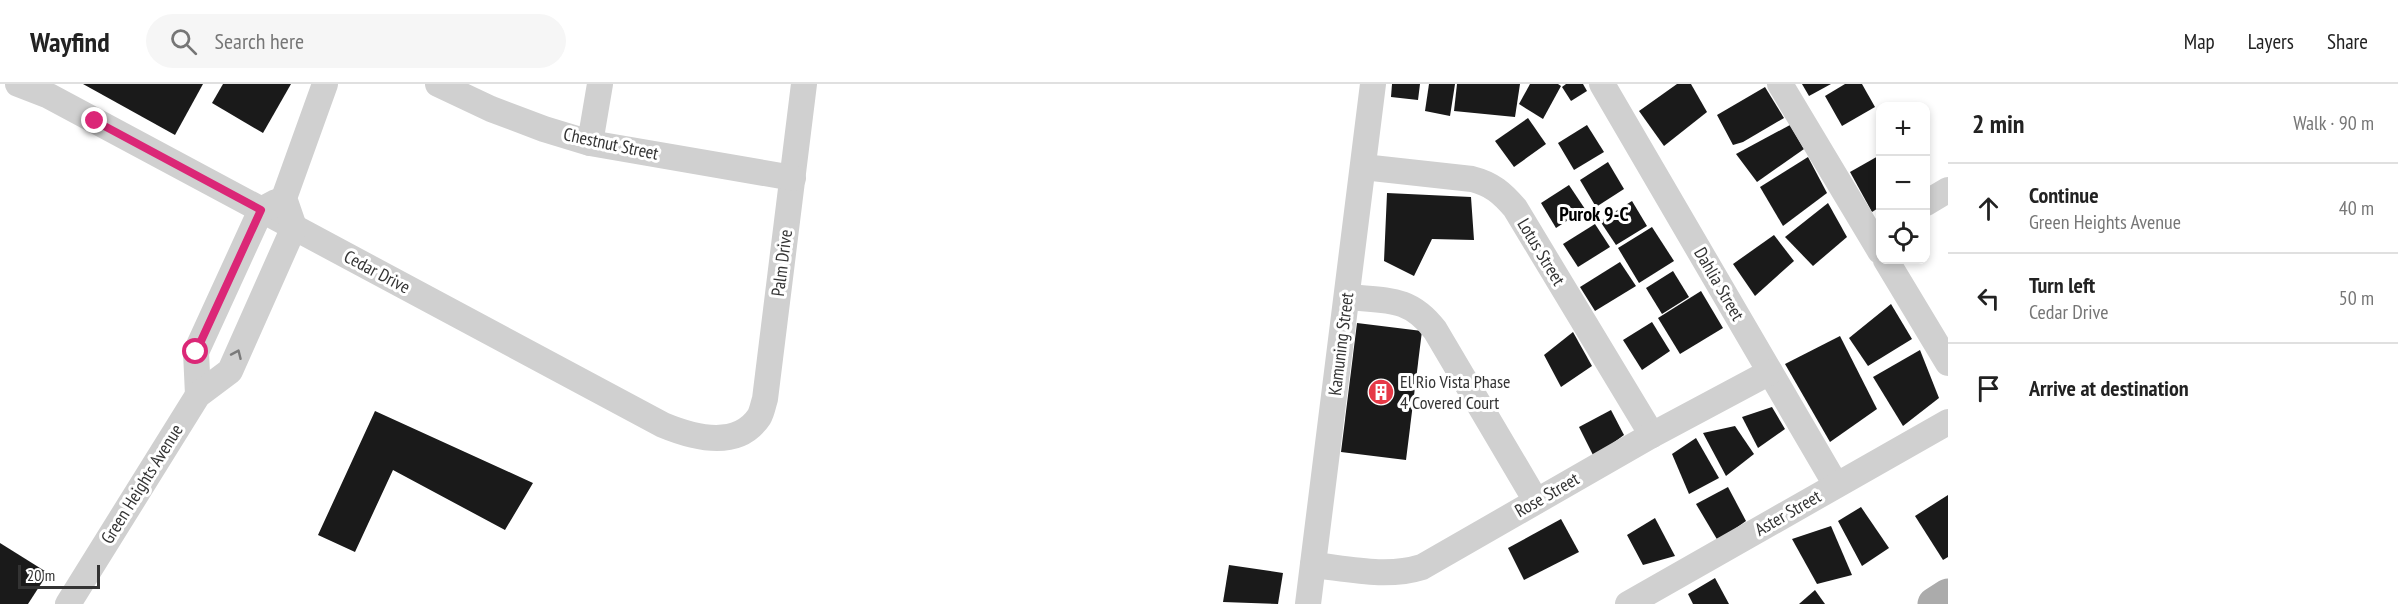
<!DOCTYPE html>
<html lang="en">
<head>
<meta charset="utf-8">
<style>
  body { margin:0; font-family:"PT Sans Narrow",sans-serif; background:#f6f6f6; color:#222 }
  .controls { position:absolute; right:18px; top:18px; display:grid; overflow:hidden; border-radius:12px; box-shadow:0 3px 9px #0003 }
  .controls button { width:54px; height:54px; display:grid; place-items:center; padding:0; border:0; border-bottom:2px solid #e0e0e0; background:#fff; color:#222; font:30px sans-serif }
  .scale { position:absolute; left:18px; bottom:15px; width:82px; box-sizing:border-box; padding-left:6px; border:3px solid #333; border-top:0; font-size:16px; line-height:21px; white-space:nowrap; color:#333; -webkit-text-stroke:4px #fff; paint-order:stroke }
  .stop { position:absolute; width:18px; height:18px; margin:-14px; border:4px solid #db2777; border-radius:50%; background:#fff }
  .stop.end { background:#db2777; border-color:#fff; box-shadow:0 2px 6px #0008 }
  .list { margin:0; padding:0; list-style:none }
  h2 { display:flex; justify-content:space-between; align-items:center; height:78px; margin:0; padding:0 24px; font-size:26px }
  h2 small { font-size:20px; font-weight:400; color:#767676 }
  .list li { display:grid; grid-template-columns:39px 1fr auto; gap:18px; align-items:center; box-sizing:border-box; height:90px; padding:0 24px; border-top:2px solid #e0e0e0 }
  .list b { display:block; font-size:22px; white-space:nowrap }
  .list p { margin:0; font-size:20px; white-space:nowrap; color:#767676 }
  .list em { font-size:20px; font-style:normal; color:#767676 }
  .icon { flex:none; width:33px; height:33px; fill:none; stroke:currentColor; stroke-width:2; stroke-linecap:round; stroke-linejoin:round }
  .map { position:relative; flex:none; width:1948px; height:520px; overflow:hidden }
  header { display:flex; align-items:center; gap:36px; box-sizing:border-box; height:84px; padding:0 30px; background:#fff; border-bottom:2px solid #e0e0e0 }
  header strong { font-size:28px }
  nav { display:flex; gap:33px; margin-inline-start:auto; font-size:21px }
  .search { width:420px; height:54px; background:#f6f6f6; display:flex; align-items:center; gap:15px; box-sizing:border-box; padding:0 21px; border-radius:33px; color:#767676; font-size:22px }
  main { display:flex }
  aside { flex:1; background:#fff }
  .map>svg:first-child { display:block }
  .building { fill:#1a1a1a }
  .lines { fill:none; stroke-linecap:round; stroke-linejoin:round }
  .minor { stroke:#d0d0d0; stroke-width:26 }
  .primary { stroke:#ababab; stroke-width:33 }
  .oneway { stroke:#7a7a7a }
  .route { stroke:#db2777; stroke-width:8 }
  .labels { text-anchor:middle; stroke-width:6; stroke-linejoin:round; paint-order:stroke }
  .street-label { font-size:18px; fill:#333; stroke:#fff }
  .poi-label { font-size:18px; fill:#333; stroke:#fff; text-anchor:start }
  .neighbourhood-label { font-size:20px; font-weight:bold; fill:#000; stroke:#fff }
</style>
</head>
<body>
<header>
<strong>Wayfind</strong>
<div class="search"><svg class="icon" aria-label="search" viewBox="0 0 24 24"><circle cx="10" cy="10" r="6"/><path d="M15 15l6 6"/></svg>Search here</div>
<nav><a>Map</a><a>Layers</a><a>Share</a></nav>
</header>
<main>
<div class="map">
<svg width="1948" height="520" viewBox="0 0 1948 520">
  <rect width="100%" height="100%" fill="#fff"/>
  <!-- building -->
  <g class="building">
    <polygon points="83,0 203,0 175,51"/>
    <polygon points="223,0 291,0 263,49 212,19"/>
    <polygon points="1392,0 1420,0 1418,16 1391,13"/>
    <polygon points="1429,0 1455,0 1450,32 1425,27"/>
    <polygon points="1457,0 1520,0 1515,33 1454,27"/>
    <polygon points="1530,0 1558,0 1561,2 1543,35 1519,20"/>
    <polygon points="1566,0 1583,0 1587,7 1571,17 1562,3"/>
    <polygon points="1677,0 1691,0 1707,28 1664,62 1639,27"/>
    <polygon points="1802,0 1831,0 1809,12"/>
    <polygon points="1845,0 1862,0 1875,23 1842,42 1825,12"/>
    <polygon points="1765,3 1784,34 1743,58 1733,61 1717,31"/>
    <polygon points="1528,34 1546,60 1514,83 1495,57"/>
    <polygon points="1587,41 1604,68 1574,86 1558,59"/>
    <polygon points="1790,41 1804,65 1757,98 1736,70"/>
    <polygon points="1880,71 1880,123 1872,128 1850,88"/>
    <polygon points="1808,73 1827,109 1783,142 1760,103"/>
    <polygon points="1608,78 1624,105 1596,123 1580,96"/>
    <polygon points="1569,101 1585,125 1556,144 1541,119"/>
    <polygon points="1387,109 1471,113 1474,156 1432,155 1414,192 1384,177"/>
    <polygon points="1632,117 1647,142 1616,161 1600,137"/>
    <polygon points="1828,119 1847,153 1813,182 1785,153"/>
    <polygon points="1595,140 1610,163 1578,183 1563,160"/>
    <polygon points="1652,143 1674,177 1639,199 1618,164"/>
    <polygon points="1774,151 1794,177 1755,212 1733,180"/>
    <polygon points="1620,178 1636,202 1595,227 1580,203"/>
    <polygon points="1673,187 1689,213 1662,230 1646,204"/>
    <polygon points="1701,207 1723,244 1680,270 1658,234"/>
    <polygon points="1891,220 1912,255 1868,282 1849,254"/>
    <polygon points="1652,238 1670,267 1642,286 1623,256"/>
    <polygon points="1357,239 1422,247 1406,376 1341,368"/>
    <polygon points="1573,248 1592,282 1561,303 1544,271"/>
    <polygon points="1840,252 1877,325 1830,358 1785,280"/>
    <polygon points="1920,266 1939,314 1903,342 1873,293"/>
    <polygon points="1772,323 1785,345 1758,364 1742,333"/>
    <polygon points="1611,326 1624,351 1594,373 1579,343"/>
    <polygon points="375,327 533,399 505,446 393,386 355,468 318,451"/>
    <polygon points="1735,342 1754,370 1726,392 1703,349"/>
    <polygon points="1696,354 1719,394 1689,410 1672,370"/>
    <polygon points="1728,403 1746,437 1718,457 1696,420"/>
    <polygon points="1948,411 1948,473 1943,476 1915,432"/>
    <polygon points="1861,423 1889,464 1862,482 1838,437"/>
    <polygon points="1655,434 1675,472 1643,481 1627,451"/>
    <polygon points="1561,435 1579,468 1524,496 1508,464"/>
    <polygon points="1831,442 1852,491 1817,500 1792,455"/>
    <polygon points="0,459 48,489 28,520 0,520"/>
    <polygon points="1229,481 1283,489 1278,520 1223,518"/>
    <polygon points="1715,494 1729,520 1693,520 1688,510"/>
    <polygon points="1815,506 1825,520 1799,520"/>
  </g>
  <g class="lines">
    <!-- minor -->
    <g class="minor">
      <path d="M18,0L49,12L663,341C692,353 737,366 759,333C762,328 763,321 765,315L804,0"/>
      <polyline points="438,0 491,25 544,45 590,59 793,94"/>
      <polyline points="1602,0 1836,401"/>
      <polyline points="1780,0 1880,167"/>
      <polyline points="590,59 600,0"/>
      <path d="M1363,83L1472,95C1492,100 1502,109 1515,124L1652,351"/>
      <polyline points="1926,119 1948,106"/>
      <polyline points="1886,176 1948,279"/>
      <path d="M1347,213C1386,217 1409,212 1435,246L1536,417"/>
      <polyline points="198,311 196,268 261,126 276,118"/>
      <path d="M1313,481C1349,485 1387,494 1422,483L1652,351L1770,288"/>
      <polyline points="68,520 198,311 230,287 294,143 284,114 325,0"/>
      <polyline points="1308,520 1373,0"/>
      <polyline points="1628,520 1948,338"/>
    </g>
    <!-- primary -->
    <polyline class="primary" points="1934,520 1948,511"/>
  </g>
  <!-- one-way arrows -->
  <defs><path id="oneway-chevron" d="M-2-3.5L2.5 0L-2 3.5" fill="none" stroke-width="1.6" stroke-linecap="round" stroke-linejoin="round" transform="scale(1.5)"/></defs>
  <use class="oneway" href="#oneway-chevron" transform="translate(237 270) rotate(-66)"/>
  <g class="lines">
    <!-- route -->
    <polyline class="route" points="95,37 261,126 196,268"/>
  </g>
  <!-- icons -->
  <defs>
    <g id="building-disc" transform="scale(1.35)"><circle r="9.5" fill="#e63946" stroke="#fff"/><path d="M-4-6H4V6H1V3H-1V6H-4ZM-2.5-4.3h1.7v1.8h-1.7ZM.8-4.3h1.7v1.8H.8ZM-2.5-1h1.7V.8h-1.7ZM.8-1h1.7V.8H.8Z" fill="#fff"/></g>
  </defs>
  <g fill-rule="evenodd">
    <use href="#building-disc" x="1381" y="308"/>
  </g>
  <g class="labels">
    <!-- street labels -->
    <g class="street-label">
      <text transform="translate(611 60) rotate(12)" y="6">Chestnut Street</text>
      <text transform="translate(1541 168) rotate(59)" y="6">Lotus Street</text>
      <text transform="translate(782 179) rotate(-83)" y="6">Palm Drive</text>
      <text transform="translate(377 188) rotate(28)" y="6">Cedar Drive</text>
      <text transform="translate(1719 200) rotate(60)" y="6">Dahlia Street</text>
      <text transform="translate(1341 260) rotate(-83)" y="6">Kamuning Street</text>
      <text transform="translate(142 400) rotate(-58)" y="6">Green Heights Avenue</text>
      <text transform="translate(1547 411) rotate(-30)" y="6">Rose Street</text>
      <text transform="translate(1788 429) rotate(-30)" y="6">Aster Street</text>
    </g>
    <!-- poi labels -->
    <g class="poi-label">
      <text x="1400" y="304">El Rio Vista Phase<tspan x="1400" dy="21">4 Covered Court</tspan></text>
    </g>
    <!-- neighbourhood labels -->
    <g class="neighbourhood-label">
      <text x="1594" y="137">Purok 9-C</text>
    </g>
  </g>
</svg>
<div class="controls">
<button>+</button>
<button>−</button>
<button><svg class="icon" aria-label="locate" viewBox="0 0 24 24"><circle cx="12" cy="12" r="6"/><path d="M12 2v4M12 18v4M2 12h4M18 12h4"/></svg></button>
</div>
<div class="scale">20 m</div>
<div class="stop" style="left:196px;top:268px"></div>
<div class="stop end" style="left:95px;top:37px"></div>
</div>
<aside>
<h2>2 min<small>Walk · 90 m</small></h2>
<ul class="list">
<li><svg class="icon" aria-label="ahead" viewBox="0 0 24 24"><path d="M12 20V5M6 11l6-6 6 6"/></svg><div><b>Continue</b><p>Green Heights Avenue</p></div><em>40 m</em></li>
<li><svg class="icon" aria-label="left" viewBox="0 0 24 24"><path d="M17 20v-9H6M10 6l-5 5 5 5"/></svg><div><b>Turn left</b><p>Cedar Drive</p></div><em>50 m</em></li>
<li><svg class="icon" aria-label="arrive" viewBox="0 0 24 24"><path d="M6 21V4h12l-3 4 3 4H6"/></svg><div><b>Arrive at destination</b></div></li>
</ul>
</aside>
</main>
</body>
</html>
